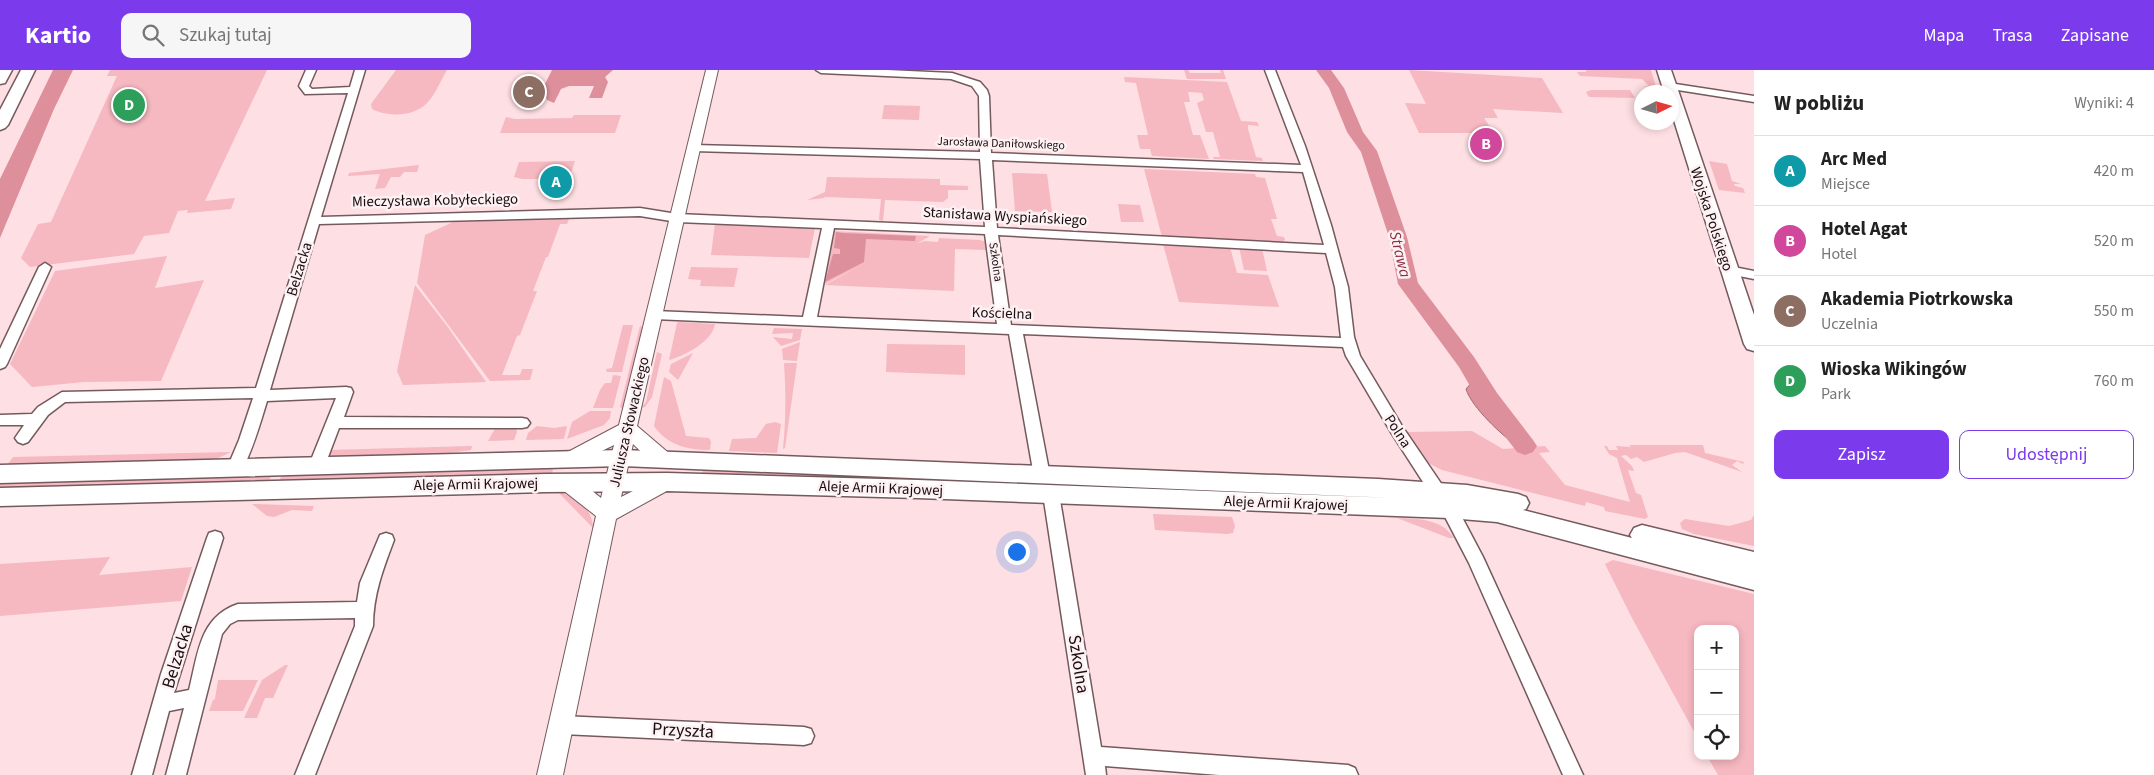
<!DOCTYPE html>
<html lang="pl">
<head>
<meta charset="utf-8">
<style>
  body { margin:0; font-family:"Source Sans 3",sans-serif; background:#f6f6f6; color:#222 }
  .controls { position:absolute; right:15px; bottom:15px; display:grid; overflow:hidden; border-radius:10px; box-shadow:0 2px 8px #0003 }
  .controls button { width:45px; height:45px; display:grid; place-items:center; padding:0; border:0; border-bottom:1px solid #e0e0e0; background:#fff; color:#222; font:25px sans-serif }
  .compass { position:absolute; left:1634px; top:15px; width:45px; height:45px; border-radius:50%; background:#fff; box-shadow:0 2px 8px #0003; rotate:85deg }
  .you { position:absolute; left:1016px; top:481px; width:18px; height:18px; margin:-12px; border:4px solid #fff; border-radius:50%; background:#1a73e8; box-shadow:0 0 0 8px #1a73e833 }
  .badge { display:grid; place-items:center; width:32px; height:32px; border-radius:50%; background:#7c3aed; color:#fff; font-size:16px; font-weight:700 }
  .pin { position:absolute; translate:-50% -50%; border:2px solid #fff; box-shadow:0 1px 5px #0006 }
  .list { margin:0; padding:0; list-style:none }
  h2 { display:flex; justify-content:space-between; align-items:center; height:65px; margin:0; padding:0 20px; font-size:21px }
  h2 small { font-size:16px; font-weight:400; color:#767676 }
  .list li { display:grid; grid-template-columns:32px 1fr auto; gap:15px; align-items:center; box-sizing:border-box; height:70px; padding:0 20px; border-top:1px solid #e0e0e0 }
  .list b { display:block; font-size:19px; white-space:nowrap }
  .list p { margin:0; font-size:16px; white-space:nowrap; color:#767676 }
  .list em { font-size:16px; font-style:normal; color:#767676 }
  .actions { display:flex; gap:10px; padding:15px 20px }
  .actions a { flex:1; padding:11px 0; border:1px solid #7c3aed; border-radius:10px; text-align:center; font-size:18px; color:#7c3aed }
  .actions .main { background:#7c3aed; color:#fff }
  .icon { flex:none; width:28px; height:28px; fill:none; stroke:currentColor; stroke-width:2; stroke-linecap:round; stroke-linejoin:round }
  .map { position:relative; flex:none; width:1754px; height:705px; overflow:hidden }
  header { display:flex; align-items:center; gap:30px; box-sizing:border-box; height:70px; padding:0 25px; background:#7c3aed; color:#fff }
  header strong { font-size:24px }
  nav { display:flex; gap:28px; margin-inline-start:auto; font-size:18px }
  .search { width:350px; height:45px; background:#f6f6f6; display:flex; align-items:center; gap:12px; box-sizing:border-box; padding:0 18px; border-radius:10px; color:#767676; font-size:19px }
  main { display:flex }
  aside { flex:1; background:#fff }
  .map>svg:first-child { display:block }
  .green { fill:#f6b8c1 }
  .forest { fill:#dd909c }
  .water { fill:#dd909c; stroke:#a26972 }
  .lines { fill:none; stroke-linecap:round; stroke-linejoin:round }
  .river { fill:#dd909c; fill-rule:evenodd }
  .minor-casing { stroke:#745a5d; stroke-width:3 }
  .tertiary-casing { stroke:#745a5d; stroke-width:2 }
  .secondary-casing { stroke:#745a5d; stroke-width:3 }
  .minor { fill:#fff; fill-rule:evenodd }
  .tertiary { fill:#fff; fill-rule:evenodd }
  .secondary { fill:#fff; fill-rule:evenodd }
  .labels { text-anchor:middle; stroke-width:5; stroke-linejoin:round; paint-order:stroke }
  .far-street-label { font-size:12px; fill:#180e10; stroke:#fef1f3 }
  .street-label { font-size:15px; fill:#180e10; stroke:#fef1f3 }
  .water-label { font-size:16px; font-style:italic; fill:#8b3045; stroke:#fef1f3 }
  .near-street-label { font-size:18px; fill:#180e10; stroke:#fef1f3 }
</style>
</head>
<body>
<header>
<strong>Kartio</strong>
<div class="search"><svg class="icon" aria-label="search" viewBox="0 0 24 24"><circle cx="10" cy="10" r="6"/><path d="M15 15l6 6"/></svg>Szukaj tutaj</div>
<nav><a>Mapa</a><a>Trasa</a><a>Zapisane</a></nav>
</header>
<main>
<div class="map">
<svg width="1754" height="705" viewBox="0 0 1754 705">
  <rect width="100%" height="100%" fill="#fedfe3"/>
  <!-- green -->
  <g class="green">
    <polygon points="110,0 267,0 205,131 235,128 231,139 187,143 188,140 178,141 169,163 144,166 134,184 30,197 21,188 38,154 51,152 117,6 107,6"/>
    <path d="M396,0H447C441,10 435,25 427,33C414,47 387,47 372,39L371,34Z"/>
    <polygon points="1184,0 1188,0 1190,3 1221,3 1220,0 1223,0 1226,9 1187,9"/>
    <polygon points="1409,0 1542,8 1563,43 1493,39 1498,48 1484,48 1494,63 1419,63 1405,33 1426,34"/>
    <polygon points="1586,0 1651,0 1656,17 1642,17 1649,16 1642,9 1580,6 1577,2 1586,2"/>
    <polygon points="1124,7 1227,12 1241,51 1257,52 1259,56 1248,55 1248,59 1256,87 1262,88 1263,91 1214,89 1213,87 1220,87 1213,62 1206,62 1197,33 1204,30 1202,23 1188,22 1190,32 1184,32 1193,65 1200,65 1209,89 1152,86 1150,79 1140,79 1137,65 1148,65 1136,13 1125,12"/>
    <polygon points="1591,20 1630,20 1635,28 1589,27 1586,22"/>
    <polygon points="884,35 920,36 919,50 882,49"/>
    <polygon points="574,45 621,45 615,63 500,63 506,47 515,49 572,48"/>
    <polygon points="575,91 569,109 522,109 514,107 519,92"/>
    <polygon points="1709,91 1727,94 1732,111 1741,114 1734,114 1735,116 1743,118 1745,123 1719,120"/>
    <polygon points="419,95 417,102 404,102 400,107 391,107 385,118 375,119 380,104 348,106 349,103"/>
    <polygon points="1144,99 1255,104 1256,107 1265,108 1277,149 1271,149 1277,166 1284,167 1285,170 1280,173 1162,167"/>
    <polygon points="1012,103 1047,104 1052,142 1015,141"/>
    <polygon points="827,107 940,109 940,115 968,116 968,120 948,120 948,128 943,132 885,130 883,151 879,150 881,129 825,127 824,128 807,130 825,122"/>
    <polygon points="1118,134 1140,135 1144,152 1121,152"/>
    <polygon points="569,149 567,154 560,154 548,187 546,187 533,221 537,221 520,265 517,266 502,305 520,305 522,299 533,299 530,310 490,311 417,213 425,165 453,152"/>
    <polygon points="715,153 809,157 815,158 809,188 711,185"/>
    <polygon points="833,161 930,166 916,174 924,171 938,172 939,168 980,170 986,172 986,180 955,179 954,221 825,215 858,197 821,216 830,180"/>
    <polygon points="1163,174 1230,177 1237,203 1268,205 1279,237 1179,232"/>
    <polygon points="1239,177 1262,178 1267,201 1244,200"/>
    <polygon points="167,186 155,218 204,210 161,311 84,312 32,317 10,294 55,201"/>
    <polygon points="691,197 738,198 734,217 700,216 701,210 688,209"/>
    <polygon points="415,215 447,256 486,312 403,315 397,301"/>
    <path d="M677,253L679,252L715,254C712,272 684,286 669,290Z"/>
    <polygon points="623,255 633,255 622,302 607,302 606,299 612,298"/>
    <polygon points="640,256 644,258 623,339 620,337"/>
    <polygon points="774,258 802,259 800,270 781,276 773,267 792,269 793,263 772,264"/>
    <polygon points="800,272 797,291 783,290 782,279"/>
    <polygon points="887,274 965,275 965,305 886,302"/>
    <polygon points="657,282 662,284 652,327 645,337 641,338 646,332"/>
    <polygon points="693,283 678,310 669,302 671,294"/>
    <path d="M785,293H797L785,378L783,379C786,350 786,323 784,294Z"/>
    <polygon points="613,305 621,306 613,338 593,338 600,320 605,313 611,313"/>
    <path d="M664,307L671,311L686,366L709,368L711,372L710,380C688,380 667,375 654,356Z"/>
    <polygon points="590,341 611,341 610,348 604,355 567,369 572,352"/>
    <polygon points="775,352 781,354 777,383 729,381 732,369 756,368 766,354"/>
    <polygon points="497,355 515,357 517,362 514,370 488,371"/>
    <polygon points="537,356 554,358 567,356 564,369 526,370 528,363"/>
    <polygon points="1472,361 1503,379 1545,376 1550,382 1539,383 1565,415 1630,432 1617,388 1609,384 1604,376 1607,376 1609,380 1618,380 1616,376 1631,377 1629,375 1703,375 1705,383 1744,392 1743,394 1737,391 1732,395 1742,402 1685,382 1675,383 1644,392 1637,387 1631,389 1626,385 1621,386 1632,396 1634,401 1628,400 1636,423 1641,425 1648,447 1645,449 1605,441 1604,437 1586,432 1585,436 1442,400 1428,393 1406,362"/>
    <polygon points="472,376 471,380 435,385 332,387 328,385 328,380"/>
    <polygon points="231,382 214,390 7,395 13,387"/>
    <polygon points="554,395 552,404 279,411 283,403"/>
    <polygon points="703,400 1011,410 1012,417 702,407"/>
    <polygon points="273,403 269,411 0,418 0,410"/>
    <path d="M557,421C576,427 592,437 593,458Z"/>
    <polygon points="252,434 255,434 314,436 312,441 292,440 274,447 267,446"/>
    <polygon points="1153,444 1232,447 1235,456 1233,463 1227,464 1155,460"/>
    <polygon points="1754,445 1754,476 1694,464 1682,459 1680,453 1685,449 1729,456 1751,450"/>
    <path d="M1397,448C1418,449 1441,448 1454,468H1449Z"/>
    <polygon points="110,487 99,505 192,497 181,531 0,546 0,494"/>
    <polygon points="1613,490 1754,524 1754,705 1718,705 1707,686 1735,686 1735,559 1698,559 1698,669 1632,548 1605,494"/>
    <polygon points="285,595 288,595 273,628 265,628 257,648 244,648 262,610"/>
    <polygon points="218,610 258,610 243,641 209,641 213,630 215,629"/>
  </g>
  <!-- forest -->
  <g class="forest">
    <polygon points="53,0 73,0 54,39 0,168 0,109"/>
    <polygon points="552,0 613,0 605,7 608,12 602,28 589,28 594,16 569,16 561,19 554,33 547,30 543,18"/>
    <polygon points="836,162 843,163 916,166 915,171 866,169 864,192 825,212 833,184 840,184 840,179 834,178"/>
  </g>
  <!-- water -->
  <path class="water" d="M1476,302L1481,307L1533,375L1518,377C1502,365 1472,338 1466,319L1473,311V303Z"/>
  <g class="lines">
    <!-- river -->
    <polygon class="river" points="1316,0 1331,0 1344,18 1363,62 1377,81 1407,167 1418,213 1474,287 1497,323 1533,370 1537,376 1533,382 1525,385 1517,382 1481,335 1459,297 1398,214 1389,167 1361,82 1347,62 1329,18"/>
    <!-- minor casing -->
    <g class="minor-casing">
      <g id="minor">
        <path d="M306,0H316L309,16L312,19L350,17L355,0H365L321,147L640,138L677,144L985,157L980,89L694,81L688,78L694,75L980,82L979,26L972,16L951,9L821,3L816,0H887L952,3L980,12L987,20L989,26L991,83L1301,95L1265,0H1275L1305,76L1331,155L1348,217L1354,267L1360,286L1402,356L1455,434L1483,487L1583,705H1563L1469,493L1443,443L1392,364L1346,286L1343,277L1023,264L1050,406L1048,410L1042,412L1036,410L1034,406L1009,264L654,249L649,248L647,245L649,242L654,241L803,247L822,158L677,152L640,146L319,154L270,320L346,317L351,318L353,322L344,347L522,348L527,349L530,353L527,357L522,358H339L325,395L323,399L317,401L311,399L309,395L336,328L267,331C260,354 253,379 242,400L236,402L230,400L228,396L239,370L253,328L65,332L48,345L28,372L23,374L18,372L15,368L24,355H0V345L32,344L38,337L62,322L256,318L348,23L305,24L299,16ZM992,90L1303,102L1324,175L997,158ZM834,158L985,164L997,254L817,247ZM998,165L1326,183L1335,217L1341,268L1011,255Z"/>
        <polygon points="1669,13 1754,26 1754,32 1665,18 1664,16"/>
        <polygon points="45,193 51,197 7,294 5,297 0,299 0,279 39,197"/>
        <polygon points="1729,196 1754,201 1754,209 1724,203 1723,200"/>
        <polygon points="1051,418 1057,420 1059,424 1101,677 1348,695 1355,698 1358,705 1219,705 1105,696 1106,705 1086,705 1043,424 1045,420"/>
        <path d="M215,461L221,463L223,468L174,623L189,620C198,585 199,547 238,534L357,532L360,513L380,465L386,463L392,465L394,470C383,499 373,525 373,556L315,705H295L355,556V548L238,550L230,554L222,564L186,705H166L184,638L169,641L152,705H132L161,604L207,468L209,463Z"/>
        <polygon points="562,646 804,657 811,659 814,666 811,673 804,675 562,664 555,661 552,655 555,649"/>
      </g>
    </g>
    <!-- tertiary casing -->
    <g class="tertiary-casing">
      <path id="tertiary" d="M706,0H718L637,356L671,385L674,390L671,395C656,400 644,384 633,374L621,427L667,404L674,407L677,412L674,417L616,449L563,705H537L596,446L559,417L556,412L559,407C575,402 589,419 601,428L614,375L573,395L566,393L563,388L566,383L619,355Z"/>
    </g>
    <!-- secondary casing -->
    <g class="secondary-casing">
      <g id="secondary">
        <polygon points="0,0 12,0 5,13 0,14"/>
        <polygon points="21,0 35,0 8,55 5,58 0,60 0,40"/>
        <polygon points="1657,0 1671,0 1679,23 1754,245 1754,281 1747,279 1744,274 1672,44 1672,22 1664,22"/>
        <polygon points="622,380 1378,409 1467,415 1518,424 1526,427 1529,433 1526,439 1523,440 1632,468 1630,465 1634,458 1642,455 1754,482 1754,520 1497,452 1449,448 918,428 667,421 546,422 0,436 0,418 546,404 667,403 918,410 1394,428 622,396 0,413 0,395"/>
      </g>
    </g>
    <!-- minor -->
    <use href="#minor" class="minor"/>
    <!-- tertiary -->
    <use href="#tertiary" class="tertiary"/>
    <!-- secondary -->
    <use href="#secondary" class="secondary"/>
  </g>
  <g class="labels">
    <!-- far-street labels -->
    <g class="far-street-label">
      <text transform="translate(1001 73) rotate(2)" y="4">Jarosława Daniłowskiego</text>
      <text transform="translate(996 192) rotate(82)" y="4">Szkolna</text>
    </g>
    <!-- street labels -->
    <g class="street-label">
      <text transform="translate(435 130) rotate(-1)" y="5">Mieczysława Kobyłeckiego</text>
      <text transform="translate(1005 146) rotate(3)" y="5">Stanisława Wyspiańskiego</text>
      <text transform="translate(1712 149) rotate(72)" y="5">Wojska Polskiego</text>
      <text transform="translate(299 199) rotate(-73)" y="5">Belzacka</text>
      <text transform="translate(1002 243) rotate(2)" y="5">Kościelna</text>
      <text transform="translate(629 352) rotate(-77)" y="5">Juliusza Słowackiego</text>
      <text transform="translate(1398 361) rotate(57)" y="5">Polna</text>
      <text transform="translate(476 414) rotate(-1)" y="5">Aleje Armii Krajowej</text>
      <text transform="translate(881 418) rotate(2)" y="5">Aleje Armii Krajowej</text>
      <text transform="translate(1286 433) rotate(2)" y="5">Aleje Armii Krajowej</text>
    </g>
    <!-- water labels -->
    <g class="water-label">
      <text transform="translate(1401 184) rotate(76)" y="6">Strawa</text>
    </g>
    <!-- near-street labels -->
    <g class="near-street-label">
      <text transform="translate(177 586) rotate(-73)" y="6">Belzacka</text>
      <text transform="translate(1079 594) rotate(81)" y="6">Szkolna</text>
      <text transform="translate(683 660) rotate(3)" y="6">Przyszła</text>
    </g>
  </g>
</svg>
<div class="controls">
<button>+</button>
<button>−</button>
<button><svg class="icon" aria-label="locate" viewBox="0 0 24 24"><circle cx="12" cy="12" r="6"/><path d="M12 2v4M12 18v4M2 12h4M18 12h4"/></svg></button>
</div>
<svg class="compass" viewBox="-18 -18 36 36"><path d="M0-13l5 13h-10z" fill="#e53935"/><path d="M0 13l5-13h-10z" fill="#767676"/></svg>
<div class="you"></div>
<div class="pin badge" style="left:556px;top:112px;background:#0f9aa8">A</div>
<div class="pin badge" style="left:1486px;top:74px;background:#d1479c">B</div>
<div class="pin badge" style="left:529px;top:22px;background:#8d6e63">C</div>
<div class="pin badge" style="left:129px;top:35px;background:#2e9e5b">D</div>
</div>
<aside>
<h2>W pobliżu<small>Wyniki: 4</small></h2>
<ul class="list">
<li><span class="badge" style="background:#0f9aa8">A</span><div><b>Arc Med</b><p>Miejsce</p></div><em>420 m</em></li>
<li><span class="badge" style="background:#d1479c">B</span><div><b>Hotel Agat</b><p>Hotel</p></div><em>520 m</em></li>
<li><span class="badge" style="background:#8d6e63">C</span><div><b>Akademia Piotrkowska</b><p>Uczelnia</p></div><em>550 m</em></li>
<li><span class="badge" style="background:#2e9e5b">D</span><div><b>Wioska Wikingów</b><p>Park</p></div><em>760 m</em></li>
</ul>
<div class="actions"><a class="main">Zapisz</a><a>Udostępnij</a></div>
</aside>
</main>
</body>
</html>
